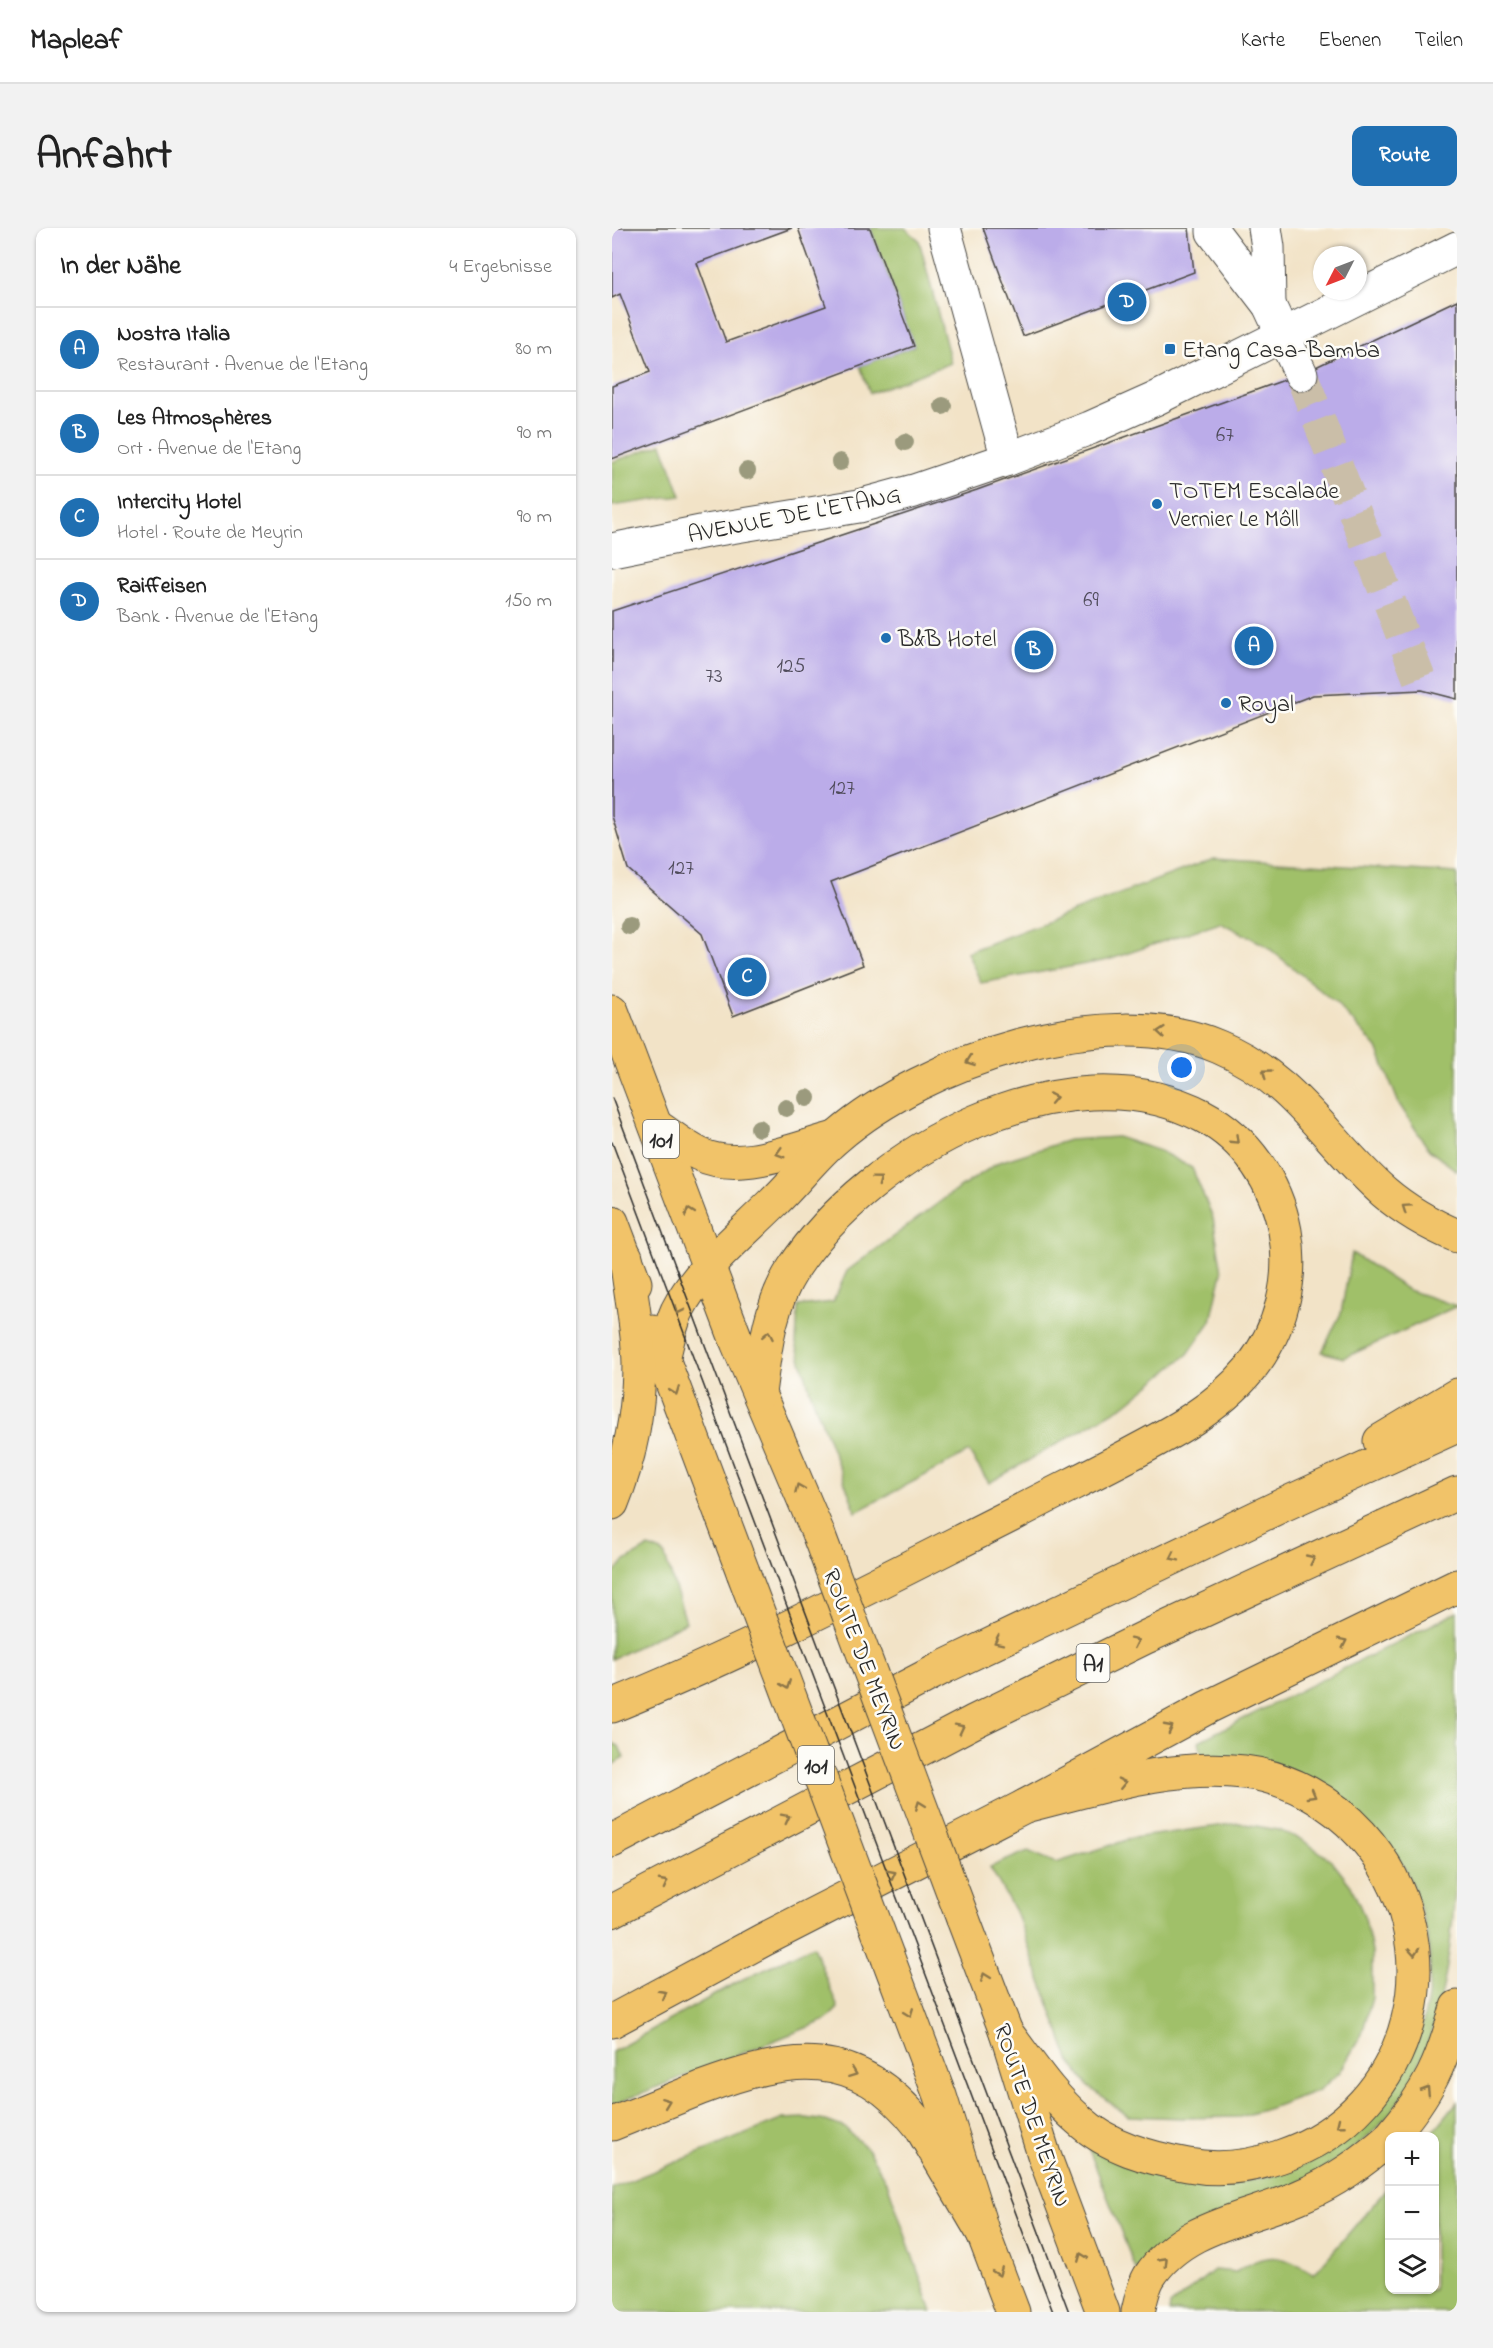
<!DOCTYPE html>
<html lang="de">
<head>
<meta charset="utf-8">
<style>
  body { margin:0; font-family:"Indie Flower",sans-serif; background:#f2f2f2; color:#222 }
  .controls { position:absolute; right:18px; bottom:18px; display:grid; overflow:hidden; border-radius:12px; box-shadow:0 2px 4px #0004 }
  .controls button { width:54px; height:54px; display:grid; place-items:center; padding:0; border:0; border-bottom:2px solid #e0e0e0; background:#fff; color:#222; font:30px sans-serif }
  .compass { position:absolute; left:701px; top:18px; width:54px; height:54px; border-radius:50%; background:#fff; box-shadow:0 2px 4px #0004; rotate:228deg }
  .you { position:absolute; left:570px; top:840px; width:21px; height:21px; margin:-15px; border:4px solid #fff; border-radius:50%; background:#1a73e8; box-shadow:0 0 0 9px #1a73e833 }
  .badge { display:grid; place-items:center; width:39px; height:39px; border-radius:50%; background:#1f6fb2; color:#fff; font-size:20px; font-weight:700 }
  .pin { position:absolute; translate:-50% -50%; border:3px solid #fff; box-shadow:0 2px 6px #0006 }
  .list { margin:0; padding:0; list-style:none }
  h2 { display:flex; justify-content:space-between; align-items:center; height:78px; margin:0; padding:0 24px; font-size:26px }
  h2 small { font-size:20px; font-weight:400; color:#767676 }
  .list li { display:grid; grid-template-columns:39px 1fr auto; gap:18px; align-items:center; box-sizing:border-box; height:84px; padding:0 24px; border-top:2px solid #e0e0e0 }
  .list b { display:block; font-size:22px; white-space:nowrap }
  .list p { margin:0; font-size:20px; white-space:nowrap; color:#767676 }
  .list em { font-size:20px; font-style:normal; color:#767676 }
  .icon { flex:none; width:33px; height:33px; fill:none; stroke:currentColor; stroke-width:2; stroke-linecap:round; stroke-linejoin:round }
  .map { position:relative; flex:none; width:845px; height:2084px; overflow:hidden; border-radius:12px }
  header { display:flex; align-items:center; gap:36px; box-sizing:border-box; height:84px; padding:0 30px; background:#fff; border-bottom:2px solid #e0e0e0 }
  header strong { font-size:28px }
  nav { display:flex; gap:33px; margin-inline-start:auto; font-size:21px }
  .intro { display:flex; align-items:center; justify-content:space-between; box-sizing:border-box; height:144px; padding:0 36px }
  h1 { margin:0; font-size:42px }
  .button { padding:15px 27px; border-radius:12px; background:#1f6fb2; color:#fff; font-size:21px; font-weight:700 }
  main { display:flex; gap:36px; padding:0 36px }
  aside { flex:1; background:#fff; border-radius:12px; box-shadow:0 2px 4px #0004 }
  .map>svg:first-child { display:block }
  .green { fill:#a0c069; stroke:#66764a; stroke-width:1.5 }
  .building { fill:#bbace9 }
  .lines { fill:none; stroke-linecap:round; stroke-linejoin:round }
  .minor-tunnel { stroke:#cabea8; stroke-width:33; stroke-dasharray:33 16; stroke-linecap:butt }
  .minor-casing { stroke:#494742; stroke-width:35 }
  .major-casing { stroke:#494742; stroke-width:35 }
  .highway-casing { stroke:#494742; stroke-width:35 }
  .minor { stroke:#fff; stroke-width:33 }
  .major { stroke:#f1c369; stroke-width:33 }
  .highway { stroke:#f1c369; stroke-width:33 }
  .tram { stroke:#2b2b2b; stroke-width:1.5 }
  .major-bridge-casing { stroke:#494742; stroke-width:35; stroke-linecap:butt }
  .major-bridge { stroke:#f1c369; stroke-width:33 }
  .tree { fill:#9b9a7d }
  .oneway { stroke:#8e774a }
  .poi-dot { fill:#1f6fb2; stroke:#fdfcf7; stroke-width:2 }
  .labels { text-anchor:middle; stroke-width:5; stroke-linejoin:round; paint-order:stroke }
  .number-label { font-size:21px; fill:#4f4b5a }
  .shield { fill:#fdfcf7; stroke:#6a6a68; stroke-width:1.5 }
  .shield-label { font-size:22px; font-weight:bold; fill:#2b2b2b }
  .poi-label { font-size:24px; fill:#2b2b2b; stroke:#fdfcf7; text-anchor:start }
  .street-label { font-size:24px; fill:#2b2b2b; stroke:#fdfcf7 }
</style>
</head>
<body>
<header>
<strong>Mapleaf</strong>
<nav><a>Karte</a><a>Ebenen</a><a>Teilen</a></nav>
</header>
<div class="intro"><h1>Anfahrt</h1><a class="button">Route</a></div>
<main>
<aside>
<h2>In der Nähe<small>4 Ergebnisse</small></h2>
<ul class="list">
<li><span class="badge">A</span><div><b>Nostra Italia</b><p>Restaurant · Avenue de l'Etang</p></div><em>80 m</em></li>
<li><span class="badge">B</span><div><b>Les Atmosphères</b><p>Ort · Avenue de l'Etang</p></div><em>90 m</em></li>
<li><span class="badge">C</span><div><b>Intercity Hotel</b><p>Hotel · Route de Meyrin</p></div><em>90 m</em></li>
<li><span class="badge">D</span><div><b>Raiffeisen</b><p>Bank · Avenue de l'Etang</p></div><em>150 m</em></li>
</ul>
</aside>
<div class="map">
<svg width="845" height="2084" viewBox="0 0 845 2084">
  <rect width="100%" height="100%" fill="#fdfcf7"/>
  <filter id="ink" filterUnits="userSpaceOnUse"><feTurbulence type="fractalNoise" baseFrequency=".0167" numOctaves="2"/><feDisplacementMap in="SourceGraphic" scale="12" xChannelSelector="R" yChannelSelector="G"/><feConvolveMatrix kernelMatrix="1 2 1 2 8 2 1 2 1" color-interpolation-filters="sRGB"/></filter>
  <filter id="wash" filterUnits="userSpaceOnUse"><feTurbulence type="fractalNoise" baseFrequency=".008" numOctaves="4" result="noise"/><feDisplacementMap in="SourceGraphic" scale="24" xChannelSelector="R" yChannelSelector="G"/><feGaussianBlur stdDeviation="1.35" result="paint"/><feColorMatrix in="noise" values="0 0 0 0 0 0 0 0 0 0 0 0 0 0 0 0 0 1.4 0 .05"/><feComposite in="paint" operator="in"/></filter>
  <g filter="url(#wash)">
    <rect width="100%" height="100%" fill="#f2e3c7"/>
    <!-- green -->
    <g class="green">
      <polygon points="258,0 293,0 307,12 339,135 258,165 248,138 302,118"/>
      <polygon points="50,216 69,268 0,278 0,234"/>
      <polygon points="602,630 845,645 845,943 817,922 787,876 765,820 725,776 653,717 608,694 496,732 369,755 355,724"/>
      <polygon points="505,909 548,923 580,940 601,990 610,1044 599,1093 576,1126 513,1177 377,1255 357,1224 244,1284 199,1166 184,1116 186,1078 221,1074 235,1043 337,967 387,934 457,912"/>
      <polygon points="740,1025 796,1062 845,1078 732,1130 710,1124 729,1085"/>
      <polygon points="37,1319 52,1325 74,1394 0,1431 0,1347 13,1333"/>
      <path d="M845,1384C845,1441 845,1499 845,1556C845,1664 845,1824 762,1903C727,1935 686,1956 644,1978C604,1999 564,2021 524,2042L474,1914C490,1925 507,1936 526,1942C565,1954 610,1959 651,1950C725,1934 788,1874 809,1802C819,1766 822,1730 812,1694C807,1675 796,1639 781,1624C773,1616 748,1607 737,1602C688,1578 639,1553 590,1529L587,1513Z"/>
      <polygon points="0,1515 7,1518 12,1530 0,1537"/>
      <polygon points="627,1595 666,1602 689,1611 719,1632 739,1658 753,1690 760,1724 760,1770 750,1806 728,1844 707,1862 661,1879 628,1889 571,1890 516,1888 476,1858 457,1832 406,1689 378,1639 416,1623 444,1635 521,1610"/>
      <polygon points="201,1718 226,1780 214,1792 0,1877 0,1824 131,1751"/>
      <path d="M845,1874V2084H557L558,2078L602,2042L624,2044C655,2022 672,2027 702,2046L777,1958L778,2062H822V1908H818Z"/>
      <polygon points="194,1890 214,1893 233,1900 257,1923 276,1957 320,2084 0,2084 0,1960 171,1891"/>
    </g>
    <g id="blocks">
      <!-- building -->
      <g class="building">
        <polygon points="0,0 180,0 85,35 114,114 214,78 186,0 258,0 302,118 0,231 0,158 38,144 8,66 0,70"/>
        <polygon points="371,0 577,0 582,44 411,108"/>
        <polygon points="845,72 845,471 810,462 701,467 219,654 251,737 121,788 90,706 16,641 0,588 0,383 365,262 689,146"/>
      </g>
    </g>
  </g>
  <g filter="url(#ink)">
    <use href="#blocks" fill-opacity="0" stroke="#494742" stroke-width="1.5"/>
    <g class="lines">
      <!-- minor-tunnel -->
      <polyline class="minor-tunnel" points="689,146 807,450"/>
      <!-- minor casing -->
      <g class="minor-casing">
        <g id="minor">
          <polyline points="332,0 396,231"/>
          <polyline points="601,0 601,4 657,77 689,146"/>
          <polyline points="653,0 656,19 657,77"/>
          <polyline points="0,322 94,303 247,278 302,263 396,231 478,200 543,171 845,20"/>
        </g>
      </g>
      <!-- major casing -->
      <g class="major-casing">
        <g id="major">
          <polyline points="0,783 125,1114 206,1305"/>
          <polyline points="0,994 23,1055"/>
          <polyline points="41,1104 131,1344"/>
          <polyline points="351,1691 394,1804 432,1927 491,2084"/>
          <polyline points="276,1730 328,1868 371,2005 401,2084"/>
        </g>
      </g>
      <!-- highway casing -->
      <g class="highway-casing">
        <g id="highway">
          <path d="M44,898C58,907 72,919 87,926C128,946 181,921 223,910"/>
          <path d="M51,1132C55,1116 58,1098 65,1083C86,1041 129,1007 162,974C184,953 202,928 225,909C313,833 494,771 607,819C683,851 713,912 772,964C793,982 819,997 845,1008"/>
          <polyline points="768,1213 845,1167"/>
          <path d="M0,1275C18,1231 27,1183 27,1135C26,1100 18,1064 14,1029"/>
          <path d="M0,1478C138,1422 271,1352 404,1285C440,1266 477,1248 513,1229C559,1205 605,1181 638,1141C669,1102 682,1051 673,1003C664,955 635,911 591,888C455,816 258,923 181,1041C157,1078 153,1122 147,1165"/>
          <polyline points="0,1613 334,1438 673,1276 845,1198"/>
          <polyline points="0,1683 361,1494 534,1409 845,1265"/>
          <polyline points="0,1793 151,1712 413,1578 596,1479 845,1358"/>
          <path d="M394,1804C417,1834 438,1867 467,1892C496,1919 537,1930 576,1937C607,1943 637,1939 667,1929C806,1884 845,1713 749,1606C719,1573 676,1549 632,1544C558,1535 483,1561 413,1578"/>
          <path d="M0,1896C30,1884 59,1872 89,1860C177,1827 244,1816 308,1898L371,2005"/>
          <path d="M779,1908C817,1864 830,1835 845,1779"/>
          <path d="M526,2084C529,2072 531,2059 537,2049C570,1997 638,1991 689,1968C723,1954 750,1934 778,1910"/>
        </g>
      </g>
      <!-- minor -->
      <use href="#minor" class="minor"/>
      <!-- major -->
      <use href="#major" class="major"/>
      <!-- highway -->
      <use href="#highway" class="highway"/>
      <!-- tram -->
      <g class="tram">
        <polyline points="0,870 457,2084"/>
        <polyline points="0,914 441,2084"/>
      </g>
      <!-- major-bridge casing -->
      <g class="major-bridge-casing">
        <g id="major-bridge">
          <polyline points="206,1305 351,1691"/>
          <polyline points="131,1344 276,1730"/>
        </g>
      </g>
      <!-- major-bridge -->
      <use href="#major-bridge" class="major-bridge"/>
    </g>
    <!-- trees -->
    <g class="tree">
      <circle cx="331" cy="178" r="9"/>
      <circle cx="293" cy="214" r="9"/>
      <circle cx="228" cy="234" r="9"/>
      <circle cx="135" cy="243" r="9"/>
      <circle cx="17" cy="698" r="9"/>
      <circle cx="195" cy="870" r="9"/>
      <circle cx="174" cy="880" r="9"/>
      <circle cx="147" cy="900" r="9"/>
    </g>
    <!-- one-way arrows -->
    <defs><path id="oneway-chevron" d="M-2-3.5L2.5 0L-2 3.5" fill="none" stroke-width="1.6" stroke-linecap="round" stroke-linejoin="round" transform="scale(1.5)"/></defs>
    <g class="oneway">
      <use href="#oneway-chevron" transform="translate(549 804) rotate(-175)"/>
      <use href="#oneway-chevron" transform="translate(358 833) rotate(160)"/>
      <use href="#oneway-chevron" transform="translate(654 845) rotate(-144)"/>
      <use href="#oneway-chevron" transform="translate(441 870) rotate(-11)"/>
      <use href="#oneway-chevron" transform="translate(623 912) rotate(44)"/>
      <use href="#oneway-chevron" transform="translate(168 925) rotate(164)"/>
      <use href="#oneway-chevron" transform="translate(266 952) rotate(-37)"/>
      <use href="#oneway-chevron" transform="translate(794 980) rotate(-146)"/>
      <use href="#oneway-chevron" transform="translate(77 984) rotate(-110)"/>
      <use href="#oneway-chevron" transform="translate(67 1082) rotate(116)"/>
      <use href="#oneway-chevron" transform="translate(156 1107) rotate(-79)"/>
      <use href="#oneway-chevron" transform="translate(63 1163) rotate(69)"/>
      <use href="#oneway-chevron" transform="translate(187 1260) rotate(-113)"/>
      <use href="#oneway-chevron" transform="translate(562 1329) rotate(154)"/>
      <use href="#oneway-chevron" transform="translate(699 1331) rotate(-25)"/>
      <use href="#oneway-chevron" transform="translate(386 1413) rotate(154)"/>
      <use href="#oneway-chevron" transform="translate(523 1414) rotate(-26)"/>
      <use href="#oneway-chevron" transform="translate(731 1414) rotate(-26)"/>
      <use href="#oneway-chevron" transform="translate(174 1457) rotate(69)"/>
      <use href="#oneway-chevron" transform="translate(348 1500) rotate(-27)"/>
      <use href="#oneway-chevron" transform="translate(557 1500) rotate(-28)"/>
      <use href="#oneway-chevron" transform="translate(510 1555) rotate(-13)"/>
      <use href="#oneway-chevron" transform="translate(700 1567) rotate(30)"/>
      <use href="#oneway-chevron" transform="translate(308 1577) rotate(-111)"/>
      <use href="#oneway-chevron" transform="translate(174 1590) rotate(-27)"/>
      <use href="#oneway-chevron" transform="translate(280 1646) rotate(-27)"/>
      <use href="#oneway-chevron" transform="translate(52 1655) rotate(-28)"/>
      <use href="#oneway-chevron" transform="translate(802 1724) rotate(86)"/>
      <use href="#oneway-chevron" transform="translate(373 1749) rotate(-111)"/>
      <use href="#oneway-chevron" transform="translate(51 1766) rotate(-28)"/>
      <use href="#oneway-chevron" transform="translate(297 1785) rotate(69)"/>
      <use href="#oneway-chevron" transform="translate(241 1845) rotate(21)"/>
      <use href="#oneway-chevron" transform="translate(814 1862) rotate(-58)"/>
      <use href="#oneway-chevron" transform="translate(54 1874) rotate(-21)"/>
      <use href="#oneway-chevron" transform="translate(728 1896) rotate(141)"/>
      <use href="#oneway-chevron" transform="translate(470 2029) rotate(-111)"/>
      <use href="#oneway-chevron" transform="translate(552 2033) rotate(-46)"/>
      <use href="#oneway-chevron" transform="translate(386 2044) rotate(69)"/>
    </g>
  </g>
  <!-- markers -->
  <g class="poi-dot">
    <rect x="552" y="115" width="12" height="12" rx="3"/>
    <circle cx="545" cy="276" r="6"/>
    <circle cx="274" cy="410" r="6"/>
    <circle cx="614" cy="475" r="6"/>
  </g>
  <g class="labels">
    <!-- number labels -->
    <g class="number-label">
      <text x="613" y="213">67</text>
      <text x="479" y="378">69</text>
      <text x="179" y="444">125</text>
      <text x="102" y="454">73</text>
      <text x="230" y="566">127</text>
      <text x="69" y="646">127</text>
    </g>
    <!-- shield labels -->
    <g class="shield">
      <rect x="31" y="892" width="36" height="38" rx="4.5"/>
      <rect x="464.5" y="1416" width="33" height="38" rx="4.5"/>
      <rect x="186" y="1518" width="36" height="38" rx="4.5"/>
    </g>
    <g class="shield-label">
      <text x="49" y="919">101</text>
      <text x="481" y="1443">A1</text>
      <text x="204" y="1545">101</text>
    </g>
    <!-- poi labels -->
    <g class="poi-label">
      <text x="570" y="129">Etang Casa-Bamba</text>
      <text x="557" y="270">TOTEM Escalade<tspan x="557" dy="28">Vernier Le Môll</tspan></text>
      <text x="286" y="418">B&amp;B Hotel</text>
      <text x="626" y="483">Royal</text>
    </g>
    <!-- street labels -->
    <g class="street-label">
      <text transform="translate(182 286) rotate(-11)" y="8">AVENUE DE L'ETANG</text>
      <text transform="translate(253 1431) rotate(69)" y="8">ROUTE DE MEYRIN</text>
      <text transform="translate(421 1887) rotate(71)" y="8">ROUTE DE MEYRIN</text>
    </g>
  </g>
</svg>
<div class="controls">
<button>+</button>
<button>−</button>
<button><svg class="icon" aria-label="layers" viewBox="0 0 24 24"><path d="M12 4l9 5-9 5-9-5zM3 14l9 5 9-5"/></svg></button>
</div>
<svg class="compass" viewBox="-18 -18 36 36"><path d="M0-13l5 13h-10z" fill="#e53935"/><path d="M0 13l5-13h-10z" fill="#767676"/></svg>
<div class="you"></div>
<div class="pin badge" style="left:642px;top:418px">A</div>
<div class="pin badge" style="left:422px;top:422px">B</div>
<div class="pin badge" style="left:135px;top:749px">C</div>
<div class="pin badge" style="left:515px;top:74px">D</div>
</div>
</main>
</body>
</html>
